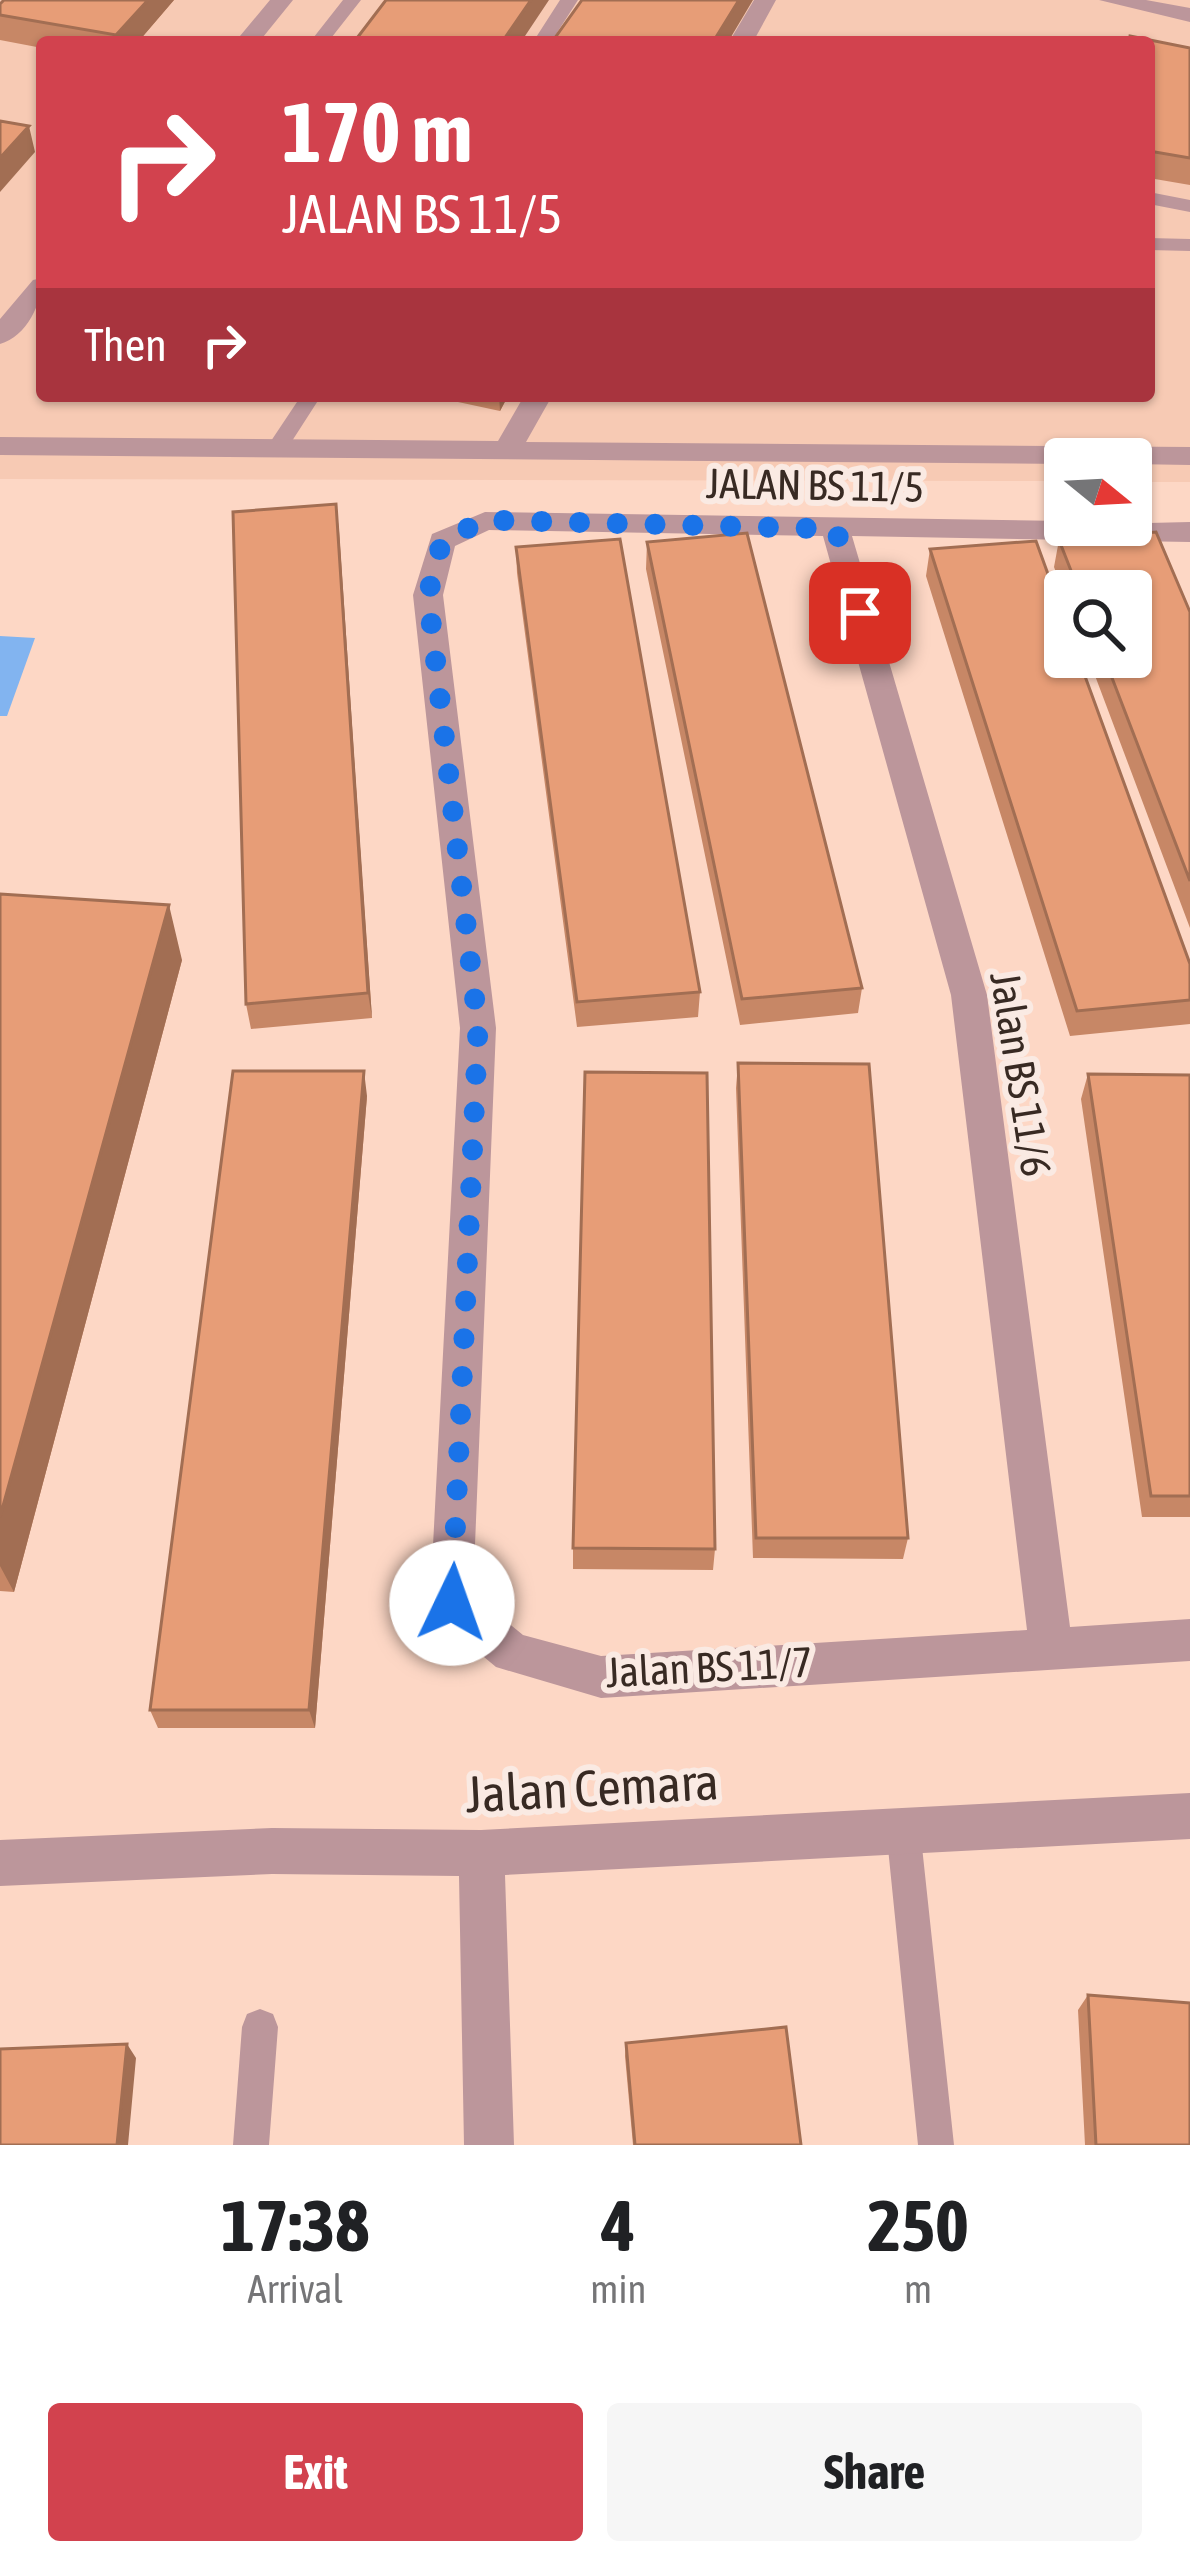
<!DOCTYPE html>
<html lang="en">
<head>
<meta charset="utf-8">
<style>
	body { margin:0; font-family:"Asap Condensed",sans-serif; background:#f6f6f6; color:#202124; height:100vh; display:flex; flex-direction:column; font-size:45px; white-space:nowrap }
	* { box-sizing:border-box; margin:0 }
	p { font-size:39px; color:#757577 }
	.icon { flex:none; width:66px; height:66px; fill:none; stroke:currentColor; stroke-width:2; stroke-linecap:round; stroke-linejoin:round }
	.map { position:relative; height:2145px; overflow:hidden }
	.side { display:flex; flex-direction:column; background:#fff; flex:1 }
	.side>* { flex:none }
	.top-card { position:absolute; left:36px; top:36px; width:1119px; height:366px; border-radius:12px; box-shadow:0 3px 9px #0004; background:#d2424e; color:#fff; overflow:hidden }
	.needle { width:78px; rotate:108deg }
	.controls { position:absolute; left:1044px; top:438px; display:grid; gap:24px }
	.controls a { display:grid; place-items:center; width:108px; height:108px; border-radius:12px; background:#fff; box-shadow:0 3px 9px #0004; font-size:60px }
	.pin { position:absolute; display:grid; place-items:center; width:102px; height:102px; color:#fff; margin:-51px; border-radius:24px; box-shadow:0 6px 18px #0006 }
	.me { position:absolute; width:132px; margin:-66px; rotate:3deg; stroke-linejoin:round; filter:drop-shadow(0 0 9px #0008) }
	.turn { display:flex; align-items:center; gap:42px; height:252px; padding:0 48px; font-size:54px }
	.turn .icon { width:156px; height:156px; stroke-width:2.5 }
	.turn b { display:block; font-size:84px; line-height:102px }
	.then { display:flex; align-items:center; height:114px; padding:0 48px; background:#0003; gap:24px; font-size:45px }
	.eta { display:flex; justify-content:space-evenly; align-items:center; height:204px; text-align:center }
	.eta b { font-size:72px; font-weight:700; line-height:84px }
	.cta { display:flex; gap:24px; margin-top:auto; padding:24px 48px }
	.cta a { flex:1; height:138px; border-radius:12px; background:#d2424e; color:#fff; font-size:48px; font-weight:700; line-height:138px; text-align:center }
	.cta a+a { background:#f6f6f6; color:#202124 }
	.map>svg:first-child { display:block }
</style>
</head>
<body>
<div class="map">
<svg width="1190" height="2145" viewBox="0 0 1190 2145">
	<rect width="100%" height="100%" fill="#fdd7c5"/>
	<path fill="#f7cab4" fill-rule="evenodd" d="M0,0H1190V482H1131V459H1065V481L0,479ZM42,42H1149V396H42Z"/>
	<path fill="#82b4f0" d="M0,636L35,638L7,716H0Z"/>
	<g fill="none" stroke-linecap="round" stroke-linejoin="round">
		<path fill="#bc969b" fill-rule="evenodd" d="M343,0H361L328,42H310Z
			M560,0H578L551,42H533Z
			M1149,192L1190,200V212L1149,204Z
			M1149,238L1190,239V251L1149,250Z
			M301,396H321L283,455H269L265,450Z
			M903,1811L915,1816L920,1828L954,2145H918L886,1828L891,1816Z
			M260,2009L273,2014L278,2027L269,2145H233L242,2027L247,2014Z"/>
		<path fill="#bc969b" fill-rule="evenodd" d="M270,0H293L259,42H235Z
			M754,0H776L753,42H729Z
			M1099,0H1146L1190,8V22Z
			M42,278C42,304 27,336 0,344V319L33,280Z
			M524,396H552L526,442L1190,447V465L1131,464V459H1065V464L0,455V437L498,441Z
			M485,512L1065,521V525L1190,522V542L852,536L987,995L1070,1627L1190,1619V1661L601,1698L496,1667L436,1617L430,1603L460,1028L413,595L432,534ZM489,530L823,536L951,995L1027,1630L601,1656L523,1635L473,1594L496,1028L443,595L455,546Z
			M1190,1793V1839L505,1875L514,2145H464L459,1876L272,1874L0,1886V1840L272,1828L481,1830Z"/>
	</g>
	<path fill="#c78766" d="M4,0H174L138,42H42V48L0,40V4Z
		M1149,42L1190,48V185L1149,178Z
		M430,396H508L500,411Z
		M336,504L372,1018L251,1029L246,1004Z
		M1059,540L1190,612V928L1088,657H1131V591H1065V597L1054,567Z
		M647,542L862,988L858,1013L740,1025L646,569Z
		M516,547L700,992L698,1017L577,1027L517,573Z
		M930,549L1190,964V1024L1070,1036L926,576Z
		M0,894L182,960L14,1592L0,1591Z
		M738,1063L908,1538L903,1559L753,1558L736,1088Z
		M1088,1074L1190,1075V1517H1142L1081,1099Z
		M367,1096L315,1728H158L150,1710Z
		M573,1548L715,1549L713,1570L573,1569Z
		M1088,1995L1190,2145H1085L1078,2010Z
		M626,2043L801,2145H633L625,2056Z"/>
	<path fill="#a26e53" d="M148,0H174L138,42H117L116,35Z
		M531,0H549L521,42H502Z
		M739,0H753L728,42H713Z
		M29,126L35,152L0,192V158Z
		M499,396H508L500,411Z
		M336,504L339,531L372,1018L368,993Z
		M169,905L182,960L14,1592L0,1566V1517Z
		M364,1071L367,1096L315,1728L309,1710Z
		M127,2044L136,2058L128,2145H117Z"/>
	<path fill="#e79d77" stroke="#a26e53" stroke-width="3" d="M4,0H148L116,35L0,15V4Z
		M386,0H531L502,42H354Z
		M582,0H739L713,42H552Z
		M1130,36L1190,48V158L1149,151V42H1129Z
		M0,121L29,126L0,158Z
		M336,504L368,993L246,1004L233,512Z
		M1156,532L1190,612V881L1104,657H1131V591H1079L1059,540Z
		M747,533L862,988L742,999L647,542Z
		M620,539L700,992L577,1002L516,547Z
		M1036,541L1065,621V657H1078L1190,964V1000L1077,1011L930,549Z
		M0,894L169,905L0,1517Z
		M738,1063L869,1064L908,1538H756Z
		M233,1071H364L309,1710H150Z
		M585,1072L707,1073L715,1549L573,1548Z
		M1088,1074L1190,1075V1496H1151Z
		M1088,1995L1190,2003V2145H1096Z
		M786,2027L801,2145H635L626,2043Z
		M127,2044L117,2145H0V2049Z"/>
	<g fill="none" stroke-linecap="round" stroke-linejoin="round">
		<path stroke="#1a73e8" stroke-width="21" stroke-dasharray="0 37.8" d="M452,1603L478,1028L428,595L442,541L485,520L836,529L860,613"/>
	</g>
	<g text-anchor="middle" stroke-width="12" stroke-linejoin="round" paint-order="stroke">
		<g font-size="42" fill="#382a23" stroke="#faeae3">
			<text transform="translate(815 485) rotate(1)" y="15">JALAN BS 11/5</text>
			<text transform="translate(1021 1074) rotate(81)" y="15">Jalan BS 11/6</text>
			<text transform="translate(709 1667) rotate(-3)" y="15">Jalan BS 11/7</text>
		</g>
		<g font-size="51" fill="#382a23" stroke="#faeae3">
			<text transform="translate(592 1788) rotate(-3)" y="18">Jalan Cemara</text>
		</g>
	</g>
</svg>
<div class="controls">
<a><svg class="needle" viewBox="-14 -14 28 28"><path d="M0-13l5 13h-10z" fill="#e53935"/><path d="M0 13l5-13h-10z" fill="#757577"/></svg></a>
<a><svg class="icon" aria-label="search" viewBox="0 0 24 24"><circle cx="10" cy="10" r="6"/><path d="M15 15l6 6"/></svg></a>
</div>
<div class="pin" style="left:860px;top:613px;background:#d93025"><svg class="icon" aria-label="arrive" viewBox="0 0 24 24"><path d="M6 21V4h12l-3 4 3 4H6"/></svg></div>
<svg class="me" style="left:452px;top:1603px" viewBox="-20 -20 40 40"><circle r="19" fill="#fff"/><path d="M0-13L10 11 0 6-10 11z" fill="#1a73e8"/></svg>
<div class="top-card">
<div class="turn"><svg class="icon" aria-label="right" viewBox="0 0 24 24"><path d="M7 20v-9h11M14 6l5 5-5 5"/></svg><div><b>170 m</b>JALAN BS 11/5</div></div>
<div class="then">Then<svg class="icon" aria-label="right" viewBox="0 0 24 24"><path d="M7 20v-9h11M14 6l5 5-5 5"/></svg></div>
</div>
</div>
<section class="side">
<div class="eta">
<div><b>17:38</b><p>Arrival</p></div>
<div><b>4</b><p>min</p></div>
<div><b>250</b><p>m</p></div>
</div>
<div class="cta"><a>Exit</a><a>Share</a></div>
</section>
</body>
</html>
